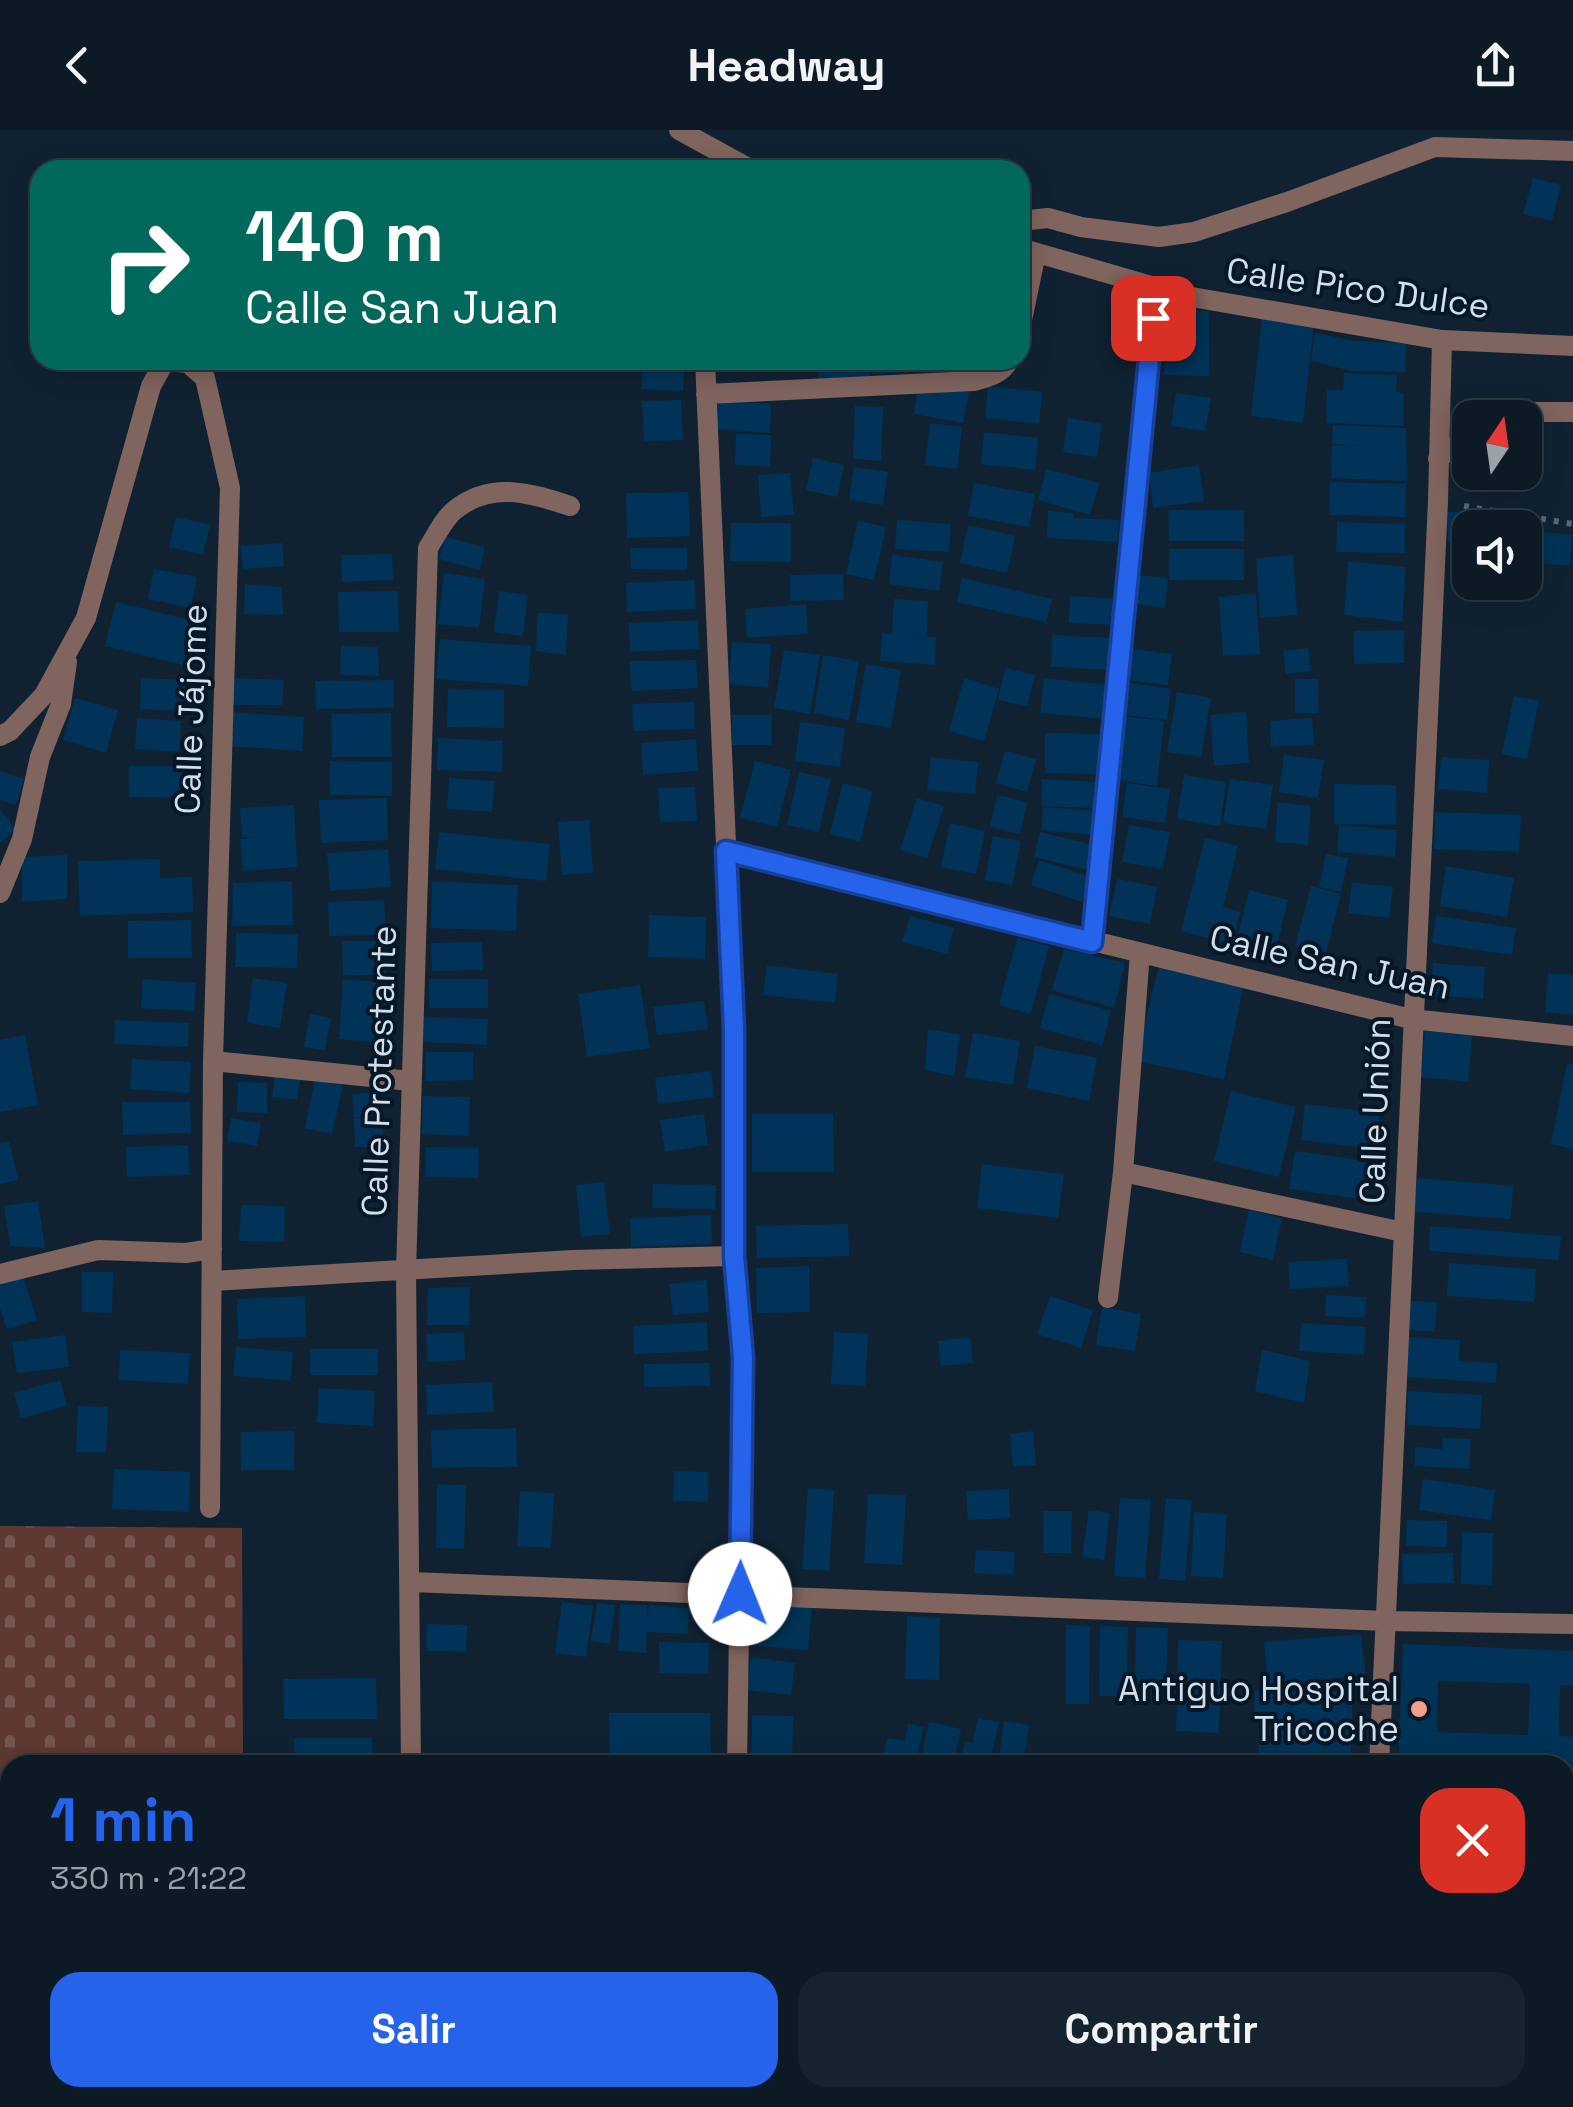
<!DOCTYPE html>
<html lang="es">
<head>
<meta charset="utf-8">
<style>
	body { margin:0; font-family:"Space Grotesk",sans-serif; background:#15232e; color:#f1f3f6; height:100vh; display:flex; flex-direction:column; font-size:38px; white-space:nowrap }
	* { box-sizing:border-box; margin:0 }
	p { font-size:32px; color:#9aa1a7 }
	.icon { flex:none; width:55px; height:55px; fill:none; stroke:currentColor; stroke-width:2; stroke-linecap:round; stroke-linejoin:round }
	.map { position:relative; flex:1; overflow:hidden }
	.side { position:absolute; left:0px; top:1625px; width:1575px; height:352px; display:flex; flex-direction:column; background:#0c1a26; border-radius:30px 30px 0 0; box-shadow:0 5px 25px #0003,0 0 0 2px #2c3843 }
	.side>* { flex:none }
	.guide { position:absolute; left:30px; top:30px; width:1000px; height:210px; border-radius:30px; box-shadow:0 5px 25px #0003,0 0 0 2px #2c3843; background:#00695c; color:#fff; overflow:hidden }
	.needle { width:65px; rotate:13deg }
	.fabs { position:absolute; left:1452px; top:270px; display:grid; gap:20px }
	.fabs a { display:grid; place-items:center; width:90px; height:90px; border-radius:20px; background:#0c1a26; box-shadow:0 5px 25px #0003,0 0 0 2px #2c3843; font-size:50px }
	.pin { position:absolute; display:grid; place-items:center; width:85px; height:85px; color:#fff; margin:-42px; border-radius:20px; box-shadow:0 5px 15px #0006 }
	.me { position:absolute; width:110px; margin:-55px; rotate:1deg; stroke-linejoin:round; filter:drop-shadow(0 0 8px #0008) }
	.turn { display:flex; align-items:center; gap:35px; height:210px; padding:0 50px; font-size:45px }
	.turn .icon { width:130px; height:130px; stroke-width:2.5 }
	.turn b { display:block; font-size:70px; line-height:85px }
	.round { display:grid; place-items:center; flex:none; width:105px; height:105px; border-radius:30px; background:#15232e }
	.headline { display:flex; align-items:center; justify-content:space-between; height:170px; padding:0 50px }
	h1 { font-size:60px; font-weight:700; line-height:75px; color:#2563eb }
	.cta { display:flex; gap:20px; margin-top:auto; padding:20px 50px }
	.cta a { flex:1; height:115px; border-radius:30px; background:#2563eb; color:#fff; font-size:40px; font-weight:700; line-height:115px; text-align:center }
	.cta a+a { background:#15232e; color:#f1f3f6 }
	header { display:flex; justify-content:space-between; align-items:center; height:130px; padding:0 50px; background:#0c1a26; font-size:45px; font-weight:700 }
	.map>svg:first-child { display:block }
</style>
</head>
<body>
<header><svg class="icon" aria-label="back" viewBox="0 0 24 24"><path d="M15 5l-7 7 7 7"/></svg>Headway<svg class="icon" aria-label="share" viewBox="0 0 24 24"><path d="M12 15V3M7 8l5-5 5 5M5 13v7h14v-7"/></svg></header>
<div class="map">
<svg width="1573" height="1977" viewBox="0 0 1573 1977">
	<defs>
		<pattern id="cemetery-stones" width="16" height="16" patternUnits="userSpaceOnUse" patternTransform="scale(2.5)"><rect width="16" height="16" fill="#5e3931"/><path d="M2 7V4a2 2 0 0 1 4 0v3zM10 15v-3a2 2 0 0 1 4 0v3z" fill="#74554f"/></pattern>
	</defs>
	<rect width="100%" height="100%" fill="#102232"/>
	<path fill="url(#cemetery-stones)" d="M0,1396L242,1398L243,1635H10V1968H244V1977H0Z"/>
	<path fill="#003357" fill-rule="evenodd" d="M1533,48L1561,55L1552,91L1523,84Z
		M1165,181H1209V246L1164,245Z
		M1262,188L1314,194L1303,293L1251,286Z
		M1315,203L1354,211L1406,213L1405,242L1352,241L1311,231Z
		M643,230H685L683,261L641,259Z
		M712,230H747L748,238H712Z
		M818,230H868L870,251L819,254Z
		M872,230H923V241L873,244Z
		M1344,243L1397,245L1396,262L1404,263L1403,296L1326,293L1327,260H1343Z
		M919,253L969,262L963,293L914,284Z
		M988,256L1042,262L1039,294L985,288Z
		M1176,263L1211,268L1205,301L1171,296Z
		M681,270L683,310L644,311L642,271Z
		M717,270L771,274L770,303L715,299Z
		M855,276L883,277L881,331L853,329Z
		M1068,288L1102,294L1097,327L1063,322Z
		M930,293L962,297L957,339L925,335Z
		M1333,295L1406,298L1407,351L1331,348L1332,315L1365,316L1332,314Z
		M984,302L1038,308L1035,340L981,334Z
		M736,304L771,305L770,337L735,335Z
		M813,328L844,335L837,367L806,360Z
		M1199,335L1204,371L1153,378L1149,343Z
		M854,337L888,342L883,375L849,370Z
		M1046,339L1099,353L1090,385L1038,370Z
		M790,343L794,385L761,387L758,345Z
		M1330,352L1406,354L1405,387L1329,385Z
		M974,353L1035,364L1029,397L968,386Z
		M688,362L690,406L627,408L626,363Z
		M1168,380H1244V411H1169Z
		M1048,381L1074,383L1073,388L1119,390L1118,412L1047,408Z
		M1494,381V391H1514V398H1470V411L1448,412L1447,382Z
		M176,387L210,395L203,425L169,417Z
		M897,390L951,394L949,422L895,419Z
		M858,391L886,397L874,450L846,444Z
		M1337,392L1405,394V423L1336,422Z
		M731,393H791V432L730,431Z
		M968,395L1015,406L1007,443L960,433Z
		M1525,400L1572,405L1569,436L1527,432Z
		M445,407L485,417L480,440L439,429Z
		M282,413L284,436L243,439L241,416Z
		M1457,416L1470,417V452H1520L1519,465L1454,461Z
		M630,418H687V440L631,439Z
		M1169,419H1244V450H1169Z
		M392,424L393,450L342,452L341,425Z
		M892,425L943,432L939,461L889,454Z
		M1293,425L1297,485L1260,488L1256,428Z
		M1348,431L1406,437L1402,492L1344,485Z
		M154,439L197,447L191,478L148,469Z
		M444,443L485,449L479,498L438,494Z
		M843,444L844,470L790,471V445Z
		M1136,445L1168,448L1165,478L1134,474Z
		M962,448L1052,469L1046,492L957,472Z
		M695,450L696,479L627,482L626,453Z
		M245,454L282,457L283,485L244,484Z
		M398,461L399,502H339L338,462Z
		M499,461L528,465L523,506L494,502Z
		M1256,463L1260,524L1223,526L1219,467Z
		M1070,466L1121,469L1120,495L1069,493Z
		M894,469L928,471L927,505H914L936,507L935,535L880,531L882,503L892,504Z
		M116,472L194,491L183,535L105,516Z
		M806,474L808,504L747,508L745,479Z
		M537,483L568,484L566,525L536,521Z
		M698,490L699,519L630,522L629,493Z
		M1404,500V533L1354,534V501Z
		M1052,505L1111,508L1109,540L1051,537Z
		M440,509L531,516L528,556L436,549Z
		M732,512L771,514L768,558L729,554Z
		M341,516L378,517L379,546L340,545Z
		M1308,518L1311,541L1286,544L1283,521Z
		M1132,519L1172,524L1168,555L1128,550Z
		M784,520L820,525L810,584L774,578Z
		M823,525L859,531L849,590L814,583Z
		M696,530L698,558L632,561L629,531Z
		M866,534L901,540L891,598L856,592Z
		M1005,538L1035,545L1027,576L998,570Z
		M141,548L186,550L184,581L140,579Z
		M232,548L284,550L282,575H230Z
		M964,548L999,559L984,611L949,601Z
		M1044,548L1108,555L1105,589L1040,583Z
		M1295,549H1318V583H1295Z
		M394,550V578L316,579L315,551Z
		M1130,553L1171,559L1167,590L1126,585Z
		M448,559L504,560V598L447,597Z
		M1177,562L1211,568L1201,627L1167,622Z
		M1514,566L1539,571L1527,629L1502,624Z
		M75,568L118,580L106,623L63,610Z
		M694,572L695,599L633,601L632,574Z
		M229,582L304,587L302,621L227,616Z
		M1246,582L1249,633L1214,636L1210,585Z
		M391,583L392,627H332L331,584Z
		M732,585H772L771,615H732Z
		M1124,586L1164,591L1157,656L1116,650Z
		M137,588L181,591L179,622L135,619Z
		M1312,588L1314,615L1271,617L1270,591Z
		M800,592L845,598L840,637L795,631Z
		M1045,603L1099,604V644L1045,643Z
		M438,608L503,611L502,642L437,640Z
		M696,609L698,641L643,645L641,613Z
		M1005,621L1036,629L1027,662L996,653Z
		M1284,625L1324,630L1318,668L1279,662Z
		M931,627L978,632L975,664L927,660Z
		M1441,627L1489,630L1487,663L1438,659Z
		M330,631L392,632V666L330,665Z
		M755,631L791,640L777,697L740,688Z
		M129,636H187V668L129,667Z
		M0,641L24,649L16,675L0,670Z
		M799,642L831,649L819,702L787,695Z
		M1184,645L1226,652L1220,696L1177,689Z
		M449,648L495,651L492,682L447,679Z
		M1042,649L1096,652L1095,678L1041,676Z
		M1230,649L1273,655L1266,699L1223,693Z
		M843,653L873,661L860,712L830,704Z
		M1127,653L1170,659L1165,693L1122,687Z
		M1334,654L1396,655V695L1334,694Z
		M695,657L697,691L660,692L658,658Z
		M997,665L1027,672L1020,704L990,697Z
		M387,668L388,710L321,713L319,670Z
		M917,668L944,676L927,728L900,720Z
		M1278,672L1311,676L1308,715L1275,712Z
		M294,675L297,737L243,741L240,709L268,707H242L240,678Z
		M1043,677L1097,681L1094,705L1041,700Z
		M0,680L16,699L0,713Z
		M1435,682L1521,685L1519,722L1434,719Z
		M589,690L593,743L562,745L558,692Z
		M950,693L985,701L976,744L941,737Z
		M1129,695L1170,702L1163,739L1122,732Z
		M1339,695L1397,700L1395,727L1337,722Z
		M439,702L550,714L546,751L435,739Z
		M1040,702L1094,715L1088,740L1034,727Z
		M993,706L1021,711L1012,755L985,750Z
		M1205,708L1238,716L1223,777L1240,782L1232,814L1181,801Z
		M388,719L391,757L330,761L327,723Z
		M1326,724L1348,728L1341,762L1319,757Z
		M67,725V769L22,772V727Z
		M160,729V748L192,747L193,782L80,786L78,731Z
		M1039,730L1090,747L1082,772L1031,755Z
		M1446,736L1514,748L1507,787L1440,776Z
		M1117,749L1157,757L1150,794L1109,786Z
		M292,751L293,795L232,796L233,753Z
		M432,751L518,755L516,801L431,798Z
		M1352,752L1393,757L1389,788L1348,783Z
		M1311,756L1341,764L1326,823L1295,816Z
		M1249,760L1288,770L1275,824L1236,815Z
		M384,770L386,805L329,806L328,772Z
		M649,785L706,787L705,829L648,827Z
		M910,786L954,798L947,824L902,812Z
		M1436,786L1516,798L1512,825L1432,813Z
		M191,790L192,828H128V791Z
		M236,803L298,804L297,838L235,837Z
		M1017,808L1049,816L1031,884L999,875Z
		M386,810V845H343L342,811Z
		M482,812L483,840L432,841L431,813Z
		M1064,819L1125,833L1114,878L1052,860Z
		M1161,828L1245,849L1224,949L1136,931Z
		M1433,833L1485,837L1483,869L1431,865Z
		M767,835L838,844L835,873L763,865Z
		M1548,843L1573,845V885L1545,882Z
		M253,848L287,853L280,898L247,893Z
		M143,849L196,853L194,881L141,878Z
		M343,849L387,853L383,913L339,909Z
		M429,849H488V878H429Z
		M640,855L650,918L587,927L578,864Z
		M1049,864L1111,881L1102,915L1040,898Z
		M704,871L708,899L657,905L653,877Z
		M310,884L331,888L325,920L304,917Z
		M424,887L488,889L487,915L423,912Z
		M115,890L189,893L188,917L114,914Z
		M928,899L960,905L954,946L925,940Z
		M1425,900L1472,905L1468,952L1421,947Z
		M973,903L1020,911L1013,955L965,947Z
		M25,905L38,975L0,982V910Z
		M1035,916L1097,928L1089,971L1027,958Z
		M426,922H473V950L426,951Z
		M132,929L191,932L189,963L130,959Z
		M1567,934L1573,935V1019L1551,1014Z
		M711,941L714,967L658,974L655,948Z
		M275,946L300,950L297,970L272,967Z
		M315,949L343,955L332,1004L305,998Z
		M238,952L267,953V983L237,982Z
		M1231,961L1296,977L1279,1047L1214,1031Z
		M378,962L381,985L354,987L352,964Z
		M423,966L470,967L469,1006L422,1004Z
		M122,972H190L191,1003L123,1005Z
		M1305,974L1380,983L1375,1019L1301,1010Z
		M704,984L708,1015L665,1022L660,990Z
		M752,984H833L834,1042H752Z
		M231,988L261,993L257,1016L227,1011Z
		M354,988H383L384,1017H355Z
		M9,1011L18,1050L0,1054V1013Z
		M188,1015L190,1045L127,1047L126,1017Z
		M426,1017L479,1018L478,1048L425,1047Z
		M1295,1021L1366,1031L1361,1069L1289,1059Z
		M982,1034L1064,1044L1058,1088L977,1078Z
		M1417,1048L1513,1056L1511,1089L1414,1082Z
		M604,1052L610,1104L581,1107L576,1055Z
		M653,1054L716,1055L715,1079L652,1078Z
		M38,1071L45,1118L10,1116L4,1076Z
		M241,1075L285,1076L284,1112L239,1111Z
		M1249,1079L1282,1089L1273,1130L1240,1122Z
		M711,1085L712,1114L631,1117L630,1088Z
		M848,1094L849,1126L757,1128L756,1096Z
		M1430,1096L1561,1106L1559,1130L1429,1121Z
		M1347,1129L1349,1156L1290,1159L1288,1132Z
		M1449,1133L1536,1139L1534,1172L1447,1166Z
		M809,1136L810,1182L757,1183L756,1138Z
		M82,1142H113L112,1183L82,1182Z
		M23,1146L37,1190L7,1199L0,1178V1153Z
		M707,1150L709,1182L673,1185L669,1154Z
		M470,1157L469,1195H427L428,1158Z
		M1326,1165L1366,1167L1365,1188L1325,1186Z
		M305,1166L306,1207L238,1209L237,1169Z
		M1050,1166L1093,1180L1081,1218L1037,1204Z
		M1411,1171L1437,1172L1435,1202L1409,1200Z
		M1102,1177L1141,1184L1135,1221L1096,1215Z
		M707,1192L708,1221L634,1224L633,1196Z
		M1301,1193L1366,1197L1364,1225L1299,1221Z
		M464,1202L465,1230L428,1232L426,1204Z
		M834,1202L868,1204L865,1256L831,1254Z
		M65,1205L69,1237L17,1243L12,1212Z
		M970,1207L973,1233L941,1236L938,1211Z
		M1408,1207L1460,1210L1459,1231L1497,1233L1496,1253L1406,1247Z
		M236,1217L293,1222L291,1251L233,1246Z
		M310,1219H378V1245H310Z
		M120,1220L190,1223L188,1254L119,1250Z
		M1262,1220L1310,1231L1304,1273L1255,1261Z
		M709,1233L710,1256L644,1257V1234Z
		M60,1250L67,1276L21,1288L14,1263Z
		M492,1252L494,1282L427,1285L426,1255Z
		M319,1258L375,1261L373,1296L317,1293Z
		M1408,1261L1482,1265L1480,1299L1407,1295Z
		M78,1276L108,1277L106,1323L76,1322Z
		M516,1298L517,1337L432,1338L431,1300Z
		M294,1301V1340H241V1302Z
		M1033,1301L1036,1335L1013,1337L1010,1304Z
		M1443,1308L1471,1309L1469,1339L1415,1336V1317L1442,1319Z
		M114,1339L190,1342L189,1382L112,1379Z
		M674,1341L708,1342V1372L673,1371Z
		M1423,1349L1495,1360L1491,1390L1419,1380Z
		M437,1354L466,1355L464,1419L436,1418Z
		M808,1358L834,1360L829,1441L802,1439Z
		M1009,1359L1010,1388L968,1390L966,1361Z
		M520,1361L554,1363L551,1418L517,1416Z
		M868,1364L906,1365L902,1435L864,1433Z
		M1120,1368L1151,1370L1145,1448L1114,1446Z
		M1166,1368L1192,1370L1185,1451L1159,1449Z
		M1089,1380L1110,1383L1104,1430L1082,1427Z
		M1043,1381H1072L1071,1423H1043Z
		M1194,1382L1227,1384L1223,1448L1191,1446Z
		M1407,1390L1447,1391V1417L1406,1416Z
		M1462,1402L1493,1403L1492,1455L1461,1454Z
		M976,1420L1015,1422L1013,1445L974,1443Z
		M1453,1423L1454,1453L1403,1454L1402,1424Z
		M749,1470L812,1475L808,1520L746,1515Z
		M562,1472L593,1476L586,1527L555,1523Z
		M597,1473L615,1475L610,1514L591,1511Z
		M620,1474L647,1475V1490L649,1475L689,1478L688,1504L647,1502L646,1523L618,1521Z
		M907,1486L940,1488L939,1550L905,1549Z
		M427,1494L467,1495L466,1522L426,1521Z
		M1066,1495L1090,1496L1089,1574H1066Z
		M1100,1496L1128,1497L1127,1566H1099Z
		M1136,1497L1168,1498L1166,1555L1135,1554Z
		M1361,1504L1366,1546L1268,1554L1264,1512Z
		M1178,1510L1222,1511L1219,1603L1176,1601Z
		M659,1512L709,1513L708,1544L659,1543Z
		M1403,1514L1573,1521V1556L1560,1555L1559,1606L1573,1607V1652H1565V1635H1398ZM1438,1551L1530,1554L1528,1605L1437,1602Z
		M751,1527L795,1533L791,1565L747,1560Z
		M376,1548L377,1589H284L283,1549Z
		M1255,1560L1352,1562V1594L1254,1591Z
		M609,1583H710L711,1626H694V1635H610Z
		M752,1585L793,1586L792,1635H751Z
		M978,1588L999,1592L989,1635H959L965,1611L973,1613Z
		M1004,1591L1029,1595L1023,1635H998Z
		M929,1592L961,1599L953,1635H920Z
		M908,1594L923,1597L916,1635L882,1634L887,1608L905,1611Z
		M1351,1597V1632L1259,1633L1258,1598Z
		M294,1608H372L373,1635H295Z
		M1565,1720H1573V1768H1565Z
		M1565,1840L1573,1841V1914L1565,1913Z
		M311,1968H379V1977H311Z
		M434,1968H490V1977H435Z
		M556,1968H591V1977H556Z
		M604,1968H642L641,1977H603Z
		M906,1971L964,1974V1977H905Z"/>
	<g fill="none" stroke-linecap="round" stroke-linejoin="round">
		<path stroke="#576775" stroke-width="6" stroke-dasharray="5 8" stroke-linecap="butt" d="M1464,376L1573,394"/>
		<path stroke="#80645e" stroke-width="20" d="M679,0L752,40
			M1020,91L1048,88L1081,97L1159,107L1194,102L1287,72L1435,17L1573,21
			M1020,118L1186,166L1442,210L1573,216
			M1020,200L1036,123
			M705,230L734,899V1126L743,1227L737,1635
			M706,264L974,251C988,247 1002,244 1009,230
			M1505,288L1526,282H1573
			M1438,329L1470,305
			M0,606L10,601L44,565L86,488L151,256L165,231L188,233L205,248L230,358L213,931L210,1378
			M726,721L1411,889L1573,906
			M0,763L22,709L40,627L61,574L67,532
			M1092,812L1155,157
			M213,931L411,951
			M1123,1042L1403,1102
			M0,1144L98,1120L186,1123L212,1119
			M212,1151L573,1130L734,1126
			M1108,1168L1123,1042L1140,823
			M412,1452L1386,1491L1573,1494
			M411,1635L406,1142L428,418C436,406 444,388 456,379C492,351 531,363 570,376
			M1379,1635L1438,371L1442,210
			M411,1968V1977
			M1088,1968L1378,1977
			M726,1977V1968
			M1070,1977L1071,1968"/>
	</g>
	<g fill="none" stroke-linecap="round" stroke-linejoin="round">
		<g stroke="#184099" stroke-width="25">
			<path id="route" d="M740,1464L743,1227L734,1126V899L726,721L1092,812L1153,188"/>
		</g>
		<use href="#route" stroke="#2563eb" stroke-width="18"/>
	</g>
	<circle fill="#f49d8b" stroke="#061828" stroke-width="4" cx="1419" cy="1579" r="10"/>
	<g text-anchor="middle" stroke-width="8" stroke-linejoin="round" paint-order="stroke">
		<g font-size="35" fill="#d2dee9" stroke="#061828">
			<text transform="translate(1358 158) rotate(8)" y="12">Calle Pico Dulce</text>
			<text transform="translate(191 579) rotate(-88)" y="12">Calle Jájome</text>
			<text transform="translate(1330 832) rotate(12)" y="12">Calle San Juan</text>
			<text transform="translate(379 941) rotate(-88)" y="12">Calle Protestante</text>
			<text transform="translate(1375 981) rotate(-88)" y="12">Calle Unión</text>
		</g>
		<g font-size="35" fill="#d2dee9" stroke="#061828" text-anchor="end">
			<text x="1399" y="1571">Antiguo Hospital<tspan x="1399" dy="40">Tricoche</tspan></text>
		</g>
	</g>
</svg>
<div class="fabs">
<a><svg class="needle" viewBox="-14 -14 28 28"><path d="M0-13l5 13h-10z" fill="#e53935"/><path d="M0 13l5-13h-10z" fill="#9aa1a7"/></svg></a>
<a><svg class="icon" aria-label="sound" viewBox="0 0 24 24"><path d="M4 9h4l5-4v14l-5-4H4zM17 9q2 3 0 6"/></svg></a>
</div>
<div class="pin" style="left:1153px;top:188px;background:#d93025"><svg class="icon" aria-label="arrive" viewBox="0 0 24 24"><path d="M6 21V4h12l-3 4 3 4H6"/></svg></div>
<svg class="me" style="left:740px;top:1464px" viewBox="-20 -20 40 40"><circle r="19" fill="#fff"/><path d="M0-13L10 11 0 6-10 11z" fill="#2563eb"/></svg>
<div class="guide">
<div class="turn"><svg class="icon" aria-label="right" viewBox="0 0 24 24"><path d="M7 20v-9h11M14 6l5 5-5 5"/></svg><div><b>140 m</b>Calle San Juan</div></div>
</div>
<section class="side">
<div class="headline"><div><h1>1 min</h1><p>330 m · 21:22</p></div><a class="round" style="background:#d93025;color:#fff"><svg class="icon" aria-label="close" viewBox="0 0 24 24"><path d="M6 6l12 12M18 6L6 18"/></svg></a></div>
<div class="cta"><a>Salir</a><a>Compartir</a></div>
</section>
</div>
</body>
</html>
